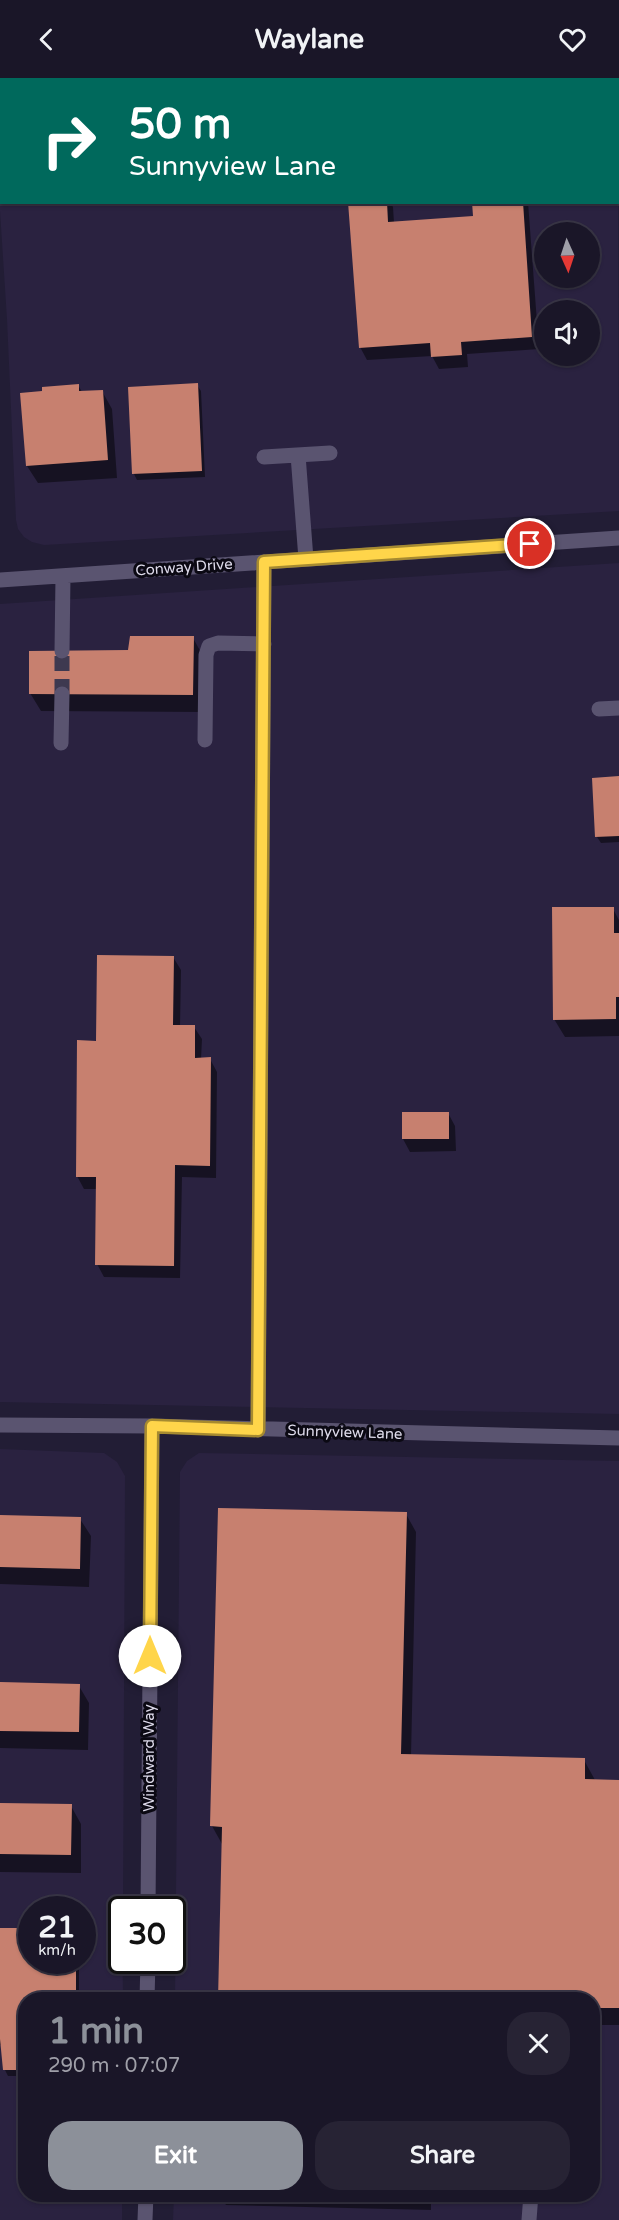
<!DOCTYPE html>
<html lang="en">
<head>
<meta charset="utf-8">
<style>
	body { margin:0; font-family:"Varela Round",sans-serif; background:#272334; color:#f1f3f6; height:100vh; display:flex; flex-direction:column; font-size:22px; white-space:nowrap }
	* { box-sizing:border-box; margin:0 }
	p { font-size:20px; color:#9f9fa8 }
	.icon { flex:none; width:33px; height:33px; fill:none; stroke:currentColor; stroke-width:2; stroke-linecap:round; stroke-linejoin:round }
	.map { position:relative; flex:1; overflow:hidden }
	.details { position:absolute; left:18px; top:1914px; width:582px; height:210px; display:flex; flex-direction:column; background:#1a1628; border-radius:24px; box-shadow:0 2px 4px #0004,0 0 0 2px #383545 }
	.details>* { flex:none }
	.banner { position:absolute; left:0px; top:0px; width:620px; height:126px; box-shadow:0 2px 4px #0004,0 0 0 2px #383545; background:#00695c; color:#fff; overflow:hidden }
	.needle { width:39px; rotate:177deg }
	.tools { position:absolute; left:534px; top:144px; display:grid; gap:12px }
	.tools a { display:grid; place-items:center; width:66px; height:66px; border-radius:50%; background:#1a1628; box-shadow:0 2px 4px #0004,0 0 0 2px #383545; font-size:30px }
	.speed { position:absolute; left:18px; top:1818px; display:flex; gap:12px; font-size:30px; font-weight:700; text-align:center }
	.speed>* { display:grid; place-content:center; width:78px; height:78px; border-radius:50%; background:#1a1628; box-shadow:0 2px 4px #0004,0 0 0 2px #383545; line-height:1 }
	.speed small { font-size:15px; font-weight:400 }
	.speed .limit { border:3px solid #111; border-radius:9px; background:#fff; color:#111 }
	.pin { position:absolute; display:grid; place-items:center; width:51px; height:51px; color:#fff; margin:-26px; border:3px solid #fff; border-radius:50%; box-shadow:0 2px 6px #0007 }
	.me { position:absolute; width:66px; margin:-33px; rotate:0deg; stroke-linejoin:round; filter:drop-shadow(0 0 4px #0008) }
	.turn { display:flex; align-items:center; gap:21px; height:126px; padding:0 30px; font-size:27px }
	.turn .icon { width:78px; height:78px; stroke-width:2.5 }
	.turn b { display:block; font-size:42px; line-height:51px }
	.round { display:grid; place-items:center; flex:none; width:63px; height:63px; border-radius:24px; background:#272334 }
	.head { display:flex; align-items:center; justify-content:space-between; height:102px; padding:0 30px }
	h1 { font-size:36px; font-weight:700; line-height:45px; color:#8c9099 }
	.cta { display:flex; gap:12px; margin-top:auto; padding:12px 30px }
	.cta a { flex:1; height:69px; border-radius:24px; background:#8c9099; color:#fff; font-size:24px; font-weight:700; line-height:69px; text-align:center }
	.cta a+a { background:#272334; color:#f1f3f6 }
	header { display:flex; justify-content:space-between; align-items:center; height:78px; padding:0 30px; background:#1a1628; font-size:27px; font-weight:700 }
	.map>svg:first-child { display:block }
</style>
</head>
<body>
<header><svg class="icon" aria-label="back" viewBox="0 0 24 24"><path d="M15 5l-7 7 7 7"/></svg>Waylane<svg class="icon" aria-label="heart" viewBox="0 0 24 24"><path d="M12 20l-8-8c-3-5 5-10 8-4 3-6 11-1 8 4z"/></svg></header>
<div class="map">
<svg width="619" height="2142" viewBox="0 0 619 2142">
	<rect width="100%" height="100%" fill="#221d35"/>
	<path fill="#2a2240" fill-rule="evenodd" d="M0,0H615L616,1L2,2V124H618V7L619,433L44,467L32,464L24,459L18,451L16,442L7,241L0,133ZM544,154H590V200H544ZM544,232H590V278H544Z
		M619,485V1336L0,1324V526Z
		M0,1371L104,1375L117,1384L125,1398L123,1831L122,1832L123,1921L26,1922V2116L122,2117V2142H0ZM32,1832H82V1882H32Z
		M199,1375L619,1383V2142H173L174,2117L592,2116V1922L175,1921L180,1394L187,1383Z"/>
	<path fill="#0007" d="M30,0H122V2H30Z
		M350,124H390L393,129L394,145L475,139L473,124H528L539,271L467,276L468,289L439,291L432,278L367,282L360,269Z
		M78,307L82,314L102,313L112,331L117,400L38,405L27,388Z
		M197,307L201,313L205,399L137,402L134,396L130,310Z
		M193,560L203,578L202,634L41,633L30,615L129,574Z
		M619,700V764L601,765L597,759Z
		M613,831L619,842V958L565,959L554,941Z
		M173,879L181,892L180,949H194L202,961L201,981H210L217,994L216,1100L182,1099L180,1200L104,1199L97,1186V1111H84L77,1098L98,964Z
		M403,1035H448L455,1048L456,1073L410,1074L403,1061Z
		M406,1436L416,1454L411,1678L584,1682L595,1702L619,1703V1947H592V1922L222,1766L212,1748Z
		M0,1438L80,1441L91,1458L89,1509L0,1506Z
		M0,1606L79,1608L89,1625L88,1672L0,1670Z
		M0,1727L71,1728L81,1746V1795L0,1794Z
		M0,1851L32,1882H79V1922H26V1998H8L5,1992L3,1967H0Z
		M219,2116H431V2132L226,2127Z"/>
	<path fill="#c7806f" d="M348,124H387L388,144L473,138L472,124H523L532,259L461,264L462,277L431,279L430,265L359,270Z
		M198,305L202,393L132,396L128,309Z
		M79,306V313L103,312L108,382L26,388L20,315L42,313V309Z
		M130,558H194L193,617L29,616V573L128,572Z
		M619,698V758L595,759L592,700Z
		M552,829H614V855H619V919H616V941L553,942Z
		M97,877L174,878L173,947H195V980L211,979L210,1088L175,1087L174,1188L95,1187L96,1099H76L77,962L96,963Z
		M402,1034H449V1061H402Z
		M218,1430L407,1434L401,1676L585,1680V1701L619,1702V1930H592V1922H218L222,1749L210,1748Z
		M0,1437L81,1439L80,1491L0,1489Z
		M0,1604L80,1606L79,1654L0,1653Z
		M0,1725L72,1726L71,1777L0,1776Z
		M0,1850H32V1882H76V1922H26V1992H3L0,1961Z"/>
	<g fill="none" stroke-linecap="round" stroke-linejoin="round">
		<path stroke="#3e3950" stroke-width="15" stroke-dasharray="15 8" stroke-linecap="butt" d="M62,616V573"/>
		<path stroke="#5a5470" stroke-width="15" d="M298,377L306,481
			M264,379L330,375
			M0,502L619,460
			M62,573L63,498
			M599,631L619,630
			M205,662L206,577L209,568L218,565L264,566
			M61,665L62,616
			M0,1347L152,1348L619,1360
			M258,1352L264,484
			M148,1832L152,1348
			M147,1922L148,1882
			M145,2142L146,2116
			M529,2142L531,2116"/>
	</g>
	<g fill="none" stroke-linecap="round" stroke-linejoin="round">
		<g stroke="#a68a30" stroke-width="15">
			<path id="route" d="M150,1578L152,1348L258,1352L264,484L530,466"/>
		</g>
		<use href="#route" stroke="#ffd54a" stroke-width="10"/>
	</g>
	<g text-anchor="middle" stroke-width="6" stroke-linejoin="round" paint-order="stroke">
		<g font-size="15" fill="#dddaea" stroke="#0b0913">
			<text transform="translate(184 489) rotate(-4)" y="5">Conway Drive</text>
			<text transform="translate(345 1354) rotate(2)" y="5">Sunnyview Lane</text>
			<text transform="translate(149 1680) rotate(-90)" y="5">Windward Way</text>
		</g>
	</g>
</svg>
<div class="tools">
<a><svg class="needle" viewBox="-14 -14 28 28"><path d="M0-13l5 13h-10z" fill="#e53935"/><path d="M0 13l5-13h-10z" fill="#9f9fa8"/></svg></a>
<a><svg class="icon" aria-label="sound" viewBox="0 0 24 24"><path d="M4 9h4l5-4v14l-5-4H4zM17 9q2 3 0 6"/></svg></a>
</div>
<div class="speed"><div>21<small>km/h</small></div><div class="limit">30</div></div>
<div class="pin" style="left:530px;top:466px;background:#d93025"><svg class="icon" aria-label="arrive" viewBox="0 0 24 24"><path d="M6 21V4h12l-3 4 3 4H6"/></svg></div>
<svg class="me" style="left:150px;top:1578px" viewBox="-20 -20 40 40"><circle r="19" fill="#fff"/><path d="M0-13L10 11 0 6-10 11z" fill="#ffd54a"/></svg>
<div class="banner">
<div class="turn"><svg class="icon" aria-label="right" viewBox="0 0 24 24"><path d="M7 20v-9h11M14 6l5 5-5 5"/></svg><div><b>50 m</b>Sunnyview Lane</div></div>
</div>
<section class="details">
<div class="head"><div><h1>1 min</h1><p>290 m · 07:07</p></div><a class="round"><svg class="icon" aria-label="close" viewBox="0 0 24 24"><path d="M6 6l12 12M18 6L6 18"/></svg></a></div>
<div class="cta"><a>Exit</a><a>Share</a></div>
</section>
</div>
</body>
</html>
